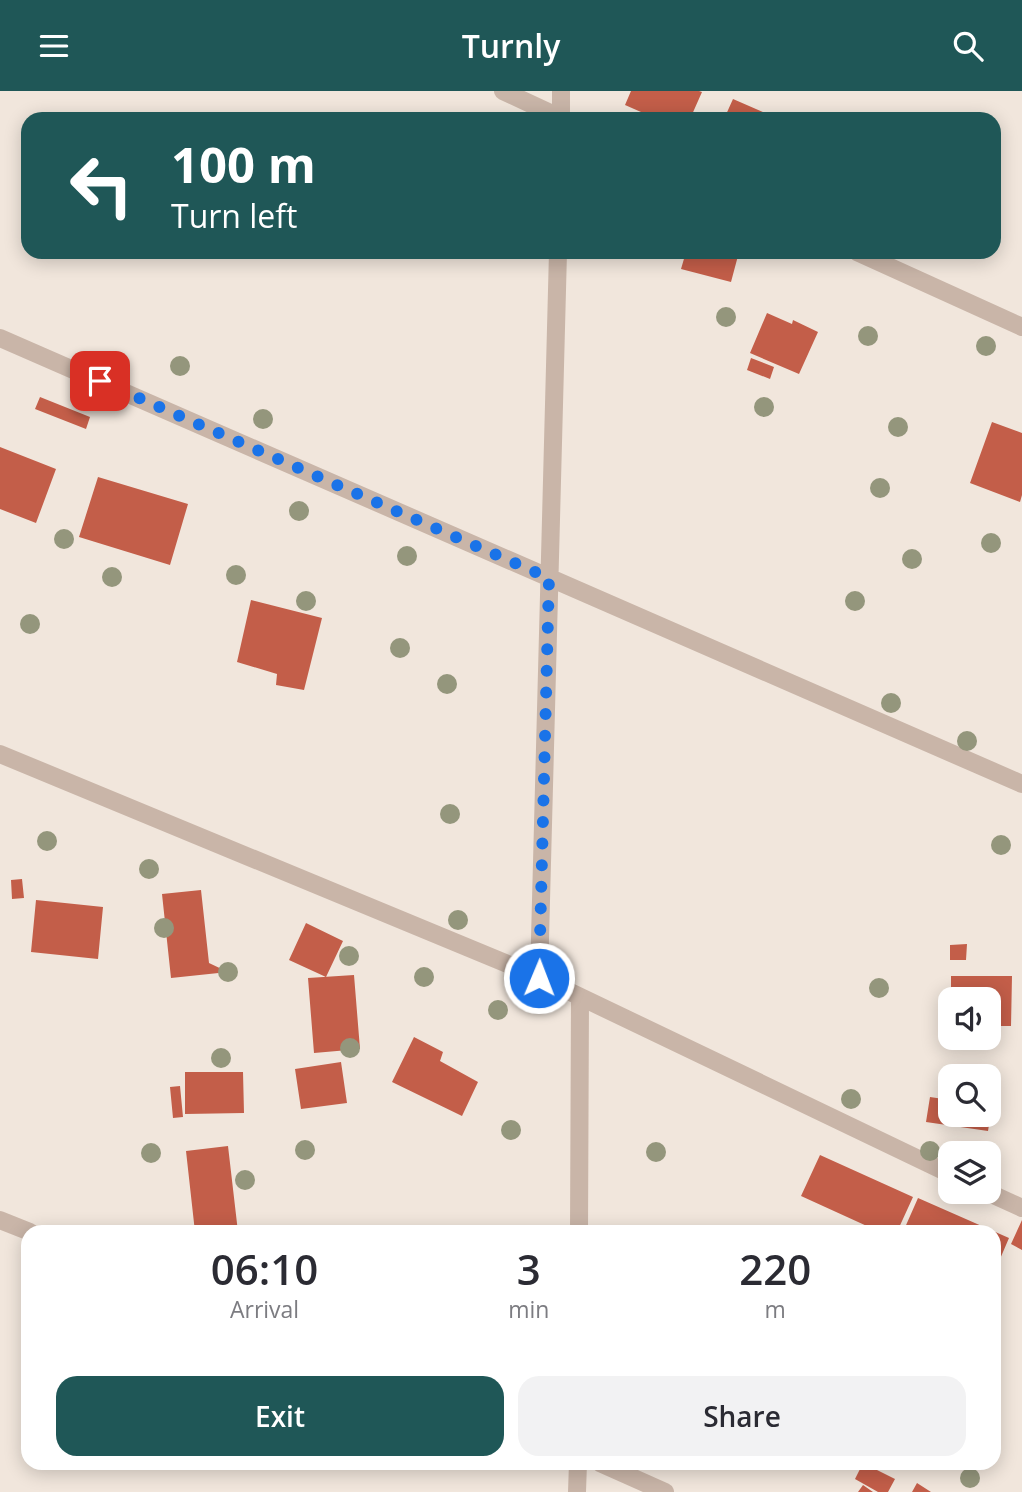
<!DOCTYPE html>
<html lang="en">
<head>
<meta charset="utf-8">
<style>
	body { margin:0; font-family:"Open Sans",sans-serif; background:#f2f2f3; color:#2b2b33; height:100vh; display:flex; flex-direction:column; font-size:26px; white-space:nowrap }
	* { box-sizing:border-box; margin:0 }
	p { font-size:23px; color:#7c7c81 }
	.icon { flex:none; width:38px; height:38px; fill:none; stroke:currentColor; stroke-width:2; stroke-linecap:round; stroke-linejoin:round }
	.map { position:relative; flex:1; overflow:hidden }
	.drawer { position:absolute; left:21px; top:1134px; width:980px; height:245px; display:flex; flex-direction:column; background:#fff; border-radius:21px; box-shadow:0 4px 18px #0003 }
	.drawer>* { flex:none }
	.banner { position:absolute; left:21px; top:21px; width:980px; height:147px; border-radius:21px; box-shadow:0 4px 18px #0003; background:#1f5757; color:#fff; overflow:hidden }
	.controls { position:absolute; left:938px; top:896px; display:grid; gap:14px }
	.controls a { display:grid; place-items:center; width:63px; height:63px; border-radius:14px; background:#fff; box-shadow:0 4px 18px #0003; font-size:35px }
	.pin { position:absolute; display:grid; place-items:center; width:60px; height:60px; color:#fff; margin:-30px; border-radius:14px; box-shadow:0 4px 10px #0006 }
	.me { position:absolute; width:77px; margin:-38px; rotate:1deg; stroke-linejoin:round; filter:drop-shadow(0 0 5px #0008) }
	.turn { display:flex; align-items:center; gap:24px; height:147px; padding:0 35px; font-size:32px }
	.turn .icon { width:91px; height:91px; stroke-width:2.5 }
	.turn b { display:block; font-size:49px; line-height:60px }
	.eta { display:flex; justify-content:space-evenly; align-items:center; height:119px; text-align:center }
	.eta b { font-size:42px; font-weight:600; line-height:49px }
	.cta { display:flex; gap:14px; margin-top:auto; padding:14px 35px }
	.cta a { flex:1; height:80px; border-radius:21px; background:#1f5757; color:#fff; font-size:28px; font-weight:600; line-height:80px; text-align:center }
	.cta a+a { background:#f2f2f3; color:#2b2b33 }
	header { display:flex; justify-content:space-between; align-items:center; height:91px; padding:0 35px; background:#1f5757; color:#fff; font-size:32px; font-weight:600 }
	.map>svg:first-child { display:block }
</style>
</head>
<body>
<header><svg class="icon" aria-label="menu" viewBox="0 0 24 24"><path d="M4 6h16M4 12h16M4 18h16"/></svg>Turnly<svg class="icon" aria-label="search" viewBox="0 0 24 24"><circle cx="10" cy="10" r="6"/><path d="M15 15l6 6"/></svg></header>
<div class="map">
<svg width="1022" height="1401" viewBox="0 0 1022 1401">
	<rect width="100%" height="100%" fill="#f1e6dc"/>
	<path fill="#c35e49" d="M631,0H699L702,1L690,28H657L625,14Z
		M733,8L772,25L770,28H724Z
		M686,161H739L731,191L681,178Z
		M767,222L792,233L793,229L818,241L799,283L750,262Z
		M751,267L774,276L770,288L747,279Z
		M40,306L90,326L86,338L35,318Z
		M992,331L1022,342V404L1020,411L970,392Z
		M0,356L56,378L36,432L0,418Z
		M98,386L188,413L170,474L79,446Z
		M251,509L322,527L304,599L276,594L277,583L237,571Z
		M22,788L24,807L12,808L11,789Z
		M201,799L209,872L228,881L171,887L162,803Z
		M36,809L103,816L98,868L31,861Z
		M306,832L343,850L326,886L289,869Z
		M967,853L966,869H950V854Z
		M354,884L360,958L314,962L308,887Z
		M951,885H1012L1011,935H989V908H951Z
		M414,946L443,961L440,970L478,991L462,1025L392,991Z
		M341,971L347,1012L301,1018L295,978Z
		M185,981H243L244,1022L185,1023Z
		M180,995L183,1026L173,1027L170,996Z
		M930,1006L950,1009V1024H989V1015L992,1016L988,1040L926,1031Z
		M228,1055L238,1141H195L186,1060Z
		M820,1064L913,1106L897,1141H880L801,1105Z
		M918,1107L1009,1147L994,1182V1141H903Z
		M1022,1129V1159L1011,1153Z
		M863,1372L895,1388L888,1401H878L855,1388Z
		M917,1392L931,1401H912Z
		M863,1394L873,1401H858Z"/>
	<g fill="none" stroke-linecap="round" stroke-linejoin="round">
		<path stroke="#c9b5a8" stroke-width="18" d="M503,0L563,28
			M561,0V28
			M857,161L1022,236
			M0,247L1022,693
			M0,663L539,886L950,1083
			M539,886L558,161
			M987,1101L1022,1117
			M0,1129L30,1141
			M579,1141L580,906
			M600,1372L665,1401
			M577,1401L578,1372"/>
	</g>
	<g fill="#94967c">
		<circle cx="726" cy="226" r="10"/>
		<circle cx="868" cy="245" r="10"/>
		<circle cx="986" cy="255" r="10"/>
		<circle cx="180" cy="275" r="10"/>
		<circle cx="764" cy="316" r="10"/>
		<circle cx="263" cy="328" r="10"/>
		<circle cx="898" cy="336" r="10"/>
		<circle cx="880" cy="397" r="10"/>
		<circle cx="299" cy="420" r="10"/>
		<circle cx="64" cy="448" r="10"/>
		<circle cx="991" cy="452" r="10"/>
		<circle cx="407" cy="465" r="10"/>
		<circle cx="912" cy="468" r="10"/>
		<circle cx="236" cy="484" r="10"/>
		<circle cx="112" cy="486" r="10"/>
		<circle cx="306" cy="510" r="10"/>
		<circle cx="855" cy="510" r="10"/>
		<circle cx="30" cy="533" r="10"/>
		<circle cx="400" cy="557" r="10"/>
		<circle cx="447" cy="593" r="10"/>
		<circle cx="891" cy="612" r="10"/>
		<circle cx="967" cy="650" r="10"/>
		<circle cx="450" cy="723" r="10"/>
		<circle cx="47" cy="750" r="10"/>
		<circle cx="1001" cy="754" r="10"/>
		<circle cx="149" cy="778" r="10"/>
		<circle cx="458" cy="829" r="10"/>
		<circle cx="164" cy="837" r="10"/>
		<circle cx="349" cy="865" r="10"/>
		<circle cx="228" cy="881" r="10"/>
		<circle cx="424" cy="886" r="10"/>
		<circle cx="879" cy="897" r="10"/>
		<circle cx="498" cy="919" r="10"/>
		<circle cx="350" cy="957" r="10"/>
		<circle cx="221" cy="967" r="10"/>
		<circle cx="851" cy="1008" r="10"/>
		<circle cx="511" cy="1039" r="10"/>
		<circle cx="305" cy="1059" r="10"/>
		<circle cx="930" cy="1060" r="10"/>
		<circle cx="656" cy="1061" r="10"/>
		<circle cx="151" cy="1062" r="10"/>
		<circle cx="245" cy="1089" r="10"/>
		<circle cx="970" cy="1387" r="10"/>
	</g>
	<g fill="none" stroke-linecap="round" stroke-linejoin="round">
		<path stroke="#1a73e8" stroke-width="12" stroke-dasharray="0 21.6" d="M100,290L549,487L539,887"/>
	</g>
</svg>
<div class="controls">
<a><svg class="icon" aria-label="sound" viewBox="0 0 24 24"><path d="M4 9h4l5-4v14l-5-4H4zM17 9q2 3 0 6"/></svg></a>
<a><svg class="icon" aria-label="search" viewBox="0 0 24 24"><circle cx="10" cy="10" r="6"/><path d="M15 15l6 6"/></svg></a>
<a><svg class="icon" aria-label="layers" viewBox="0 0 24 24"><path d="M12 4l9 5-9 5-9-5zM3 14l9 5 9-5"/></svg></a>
</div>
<div class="pin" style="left:100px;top:290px;background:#d93025"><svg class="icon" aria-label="arrive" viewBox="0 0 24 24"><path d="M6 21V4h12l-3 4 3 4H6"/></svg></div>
<svg class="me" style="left:539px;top:887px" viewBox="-20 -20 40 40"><circle r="17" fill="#1a73e8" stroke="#fff" stroke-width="3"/><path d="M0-11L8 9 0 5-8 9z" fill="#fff"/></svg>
<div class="banner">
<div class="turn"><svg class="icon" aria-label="left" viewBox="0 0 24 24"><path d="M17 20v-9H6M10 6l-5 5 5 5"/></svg><div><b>100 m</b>Turn left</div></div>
</div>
<section class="drawer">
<div class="eta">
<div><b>06:10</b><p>Arrival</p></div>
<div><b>3</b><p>min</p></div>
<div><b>220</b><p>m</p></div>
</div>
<div class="cta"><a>Exit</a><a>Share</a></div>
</section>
</div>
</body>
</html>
